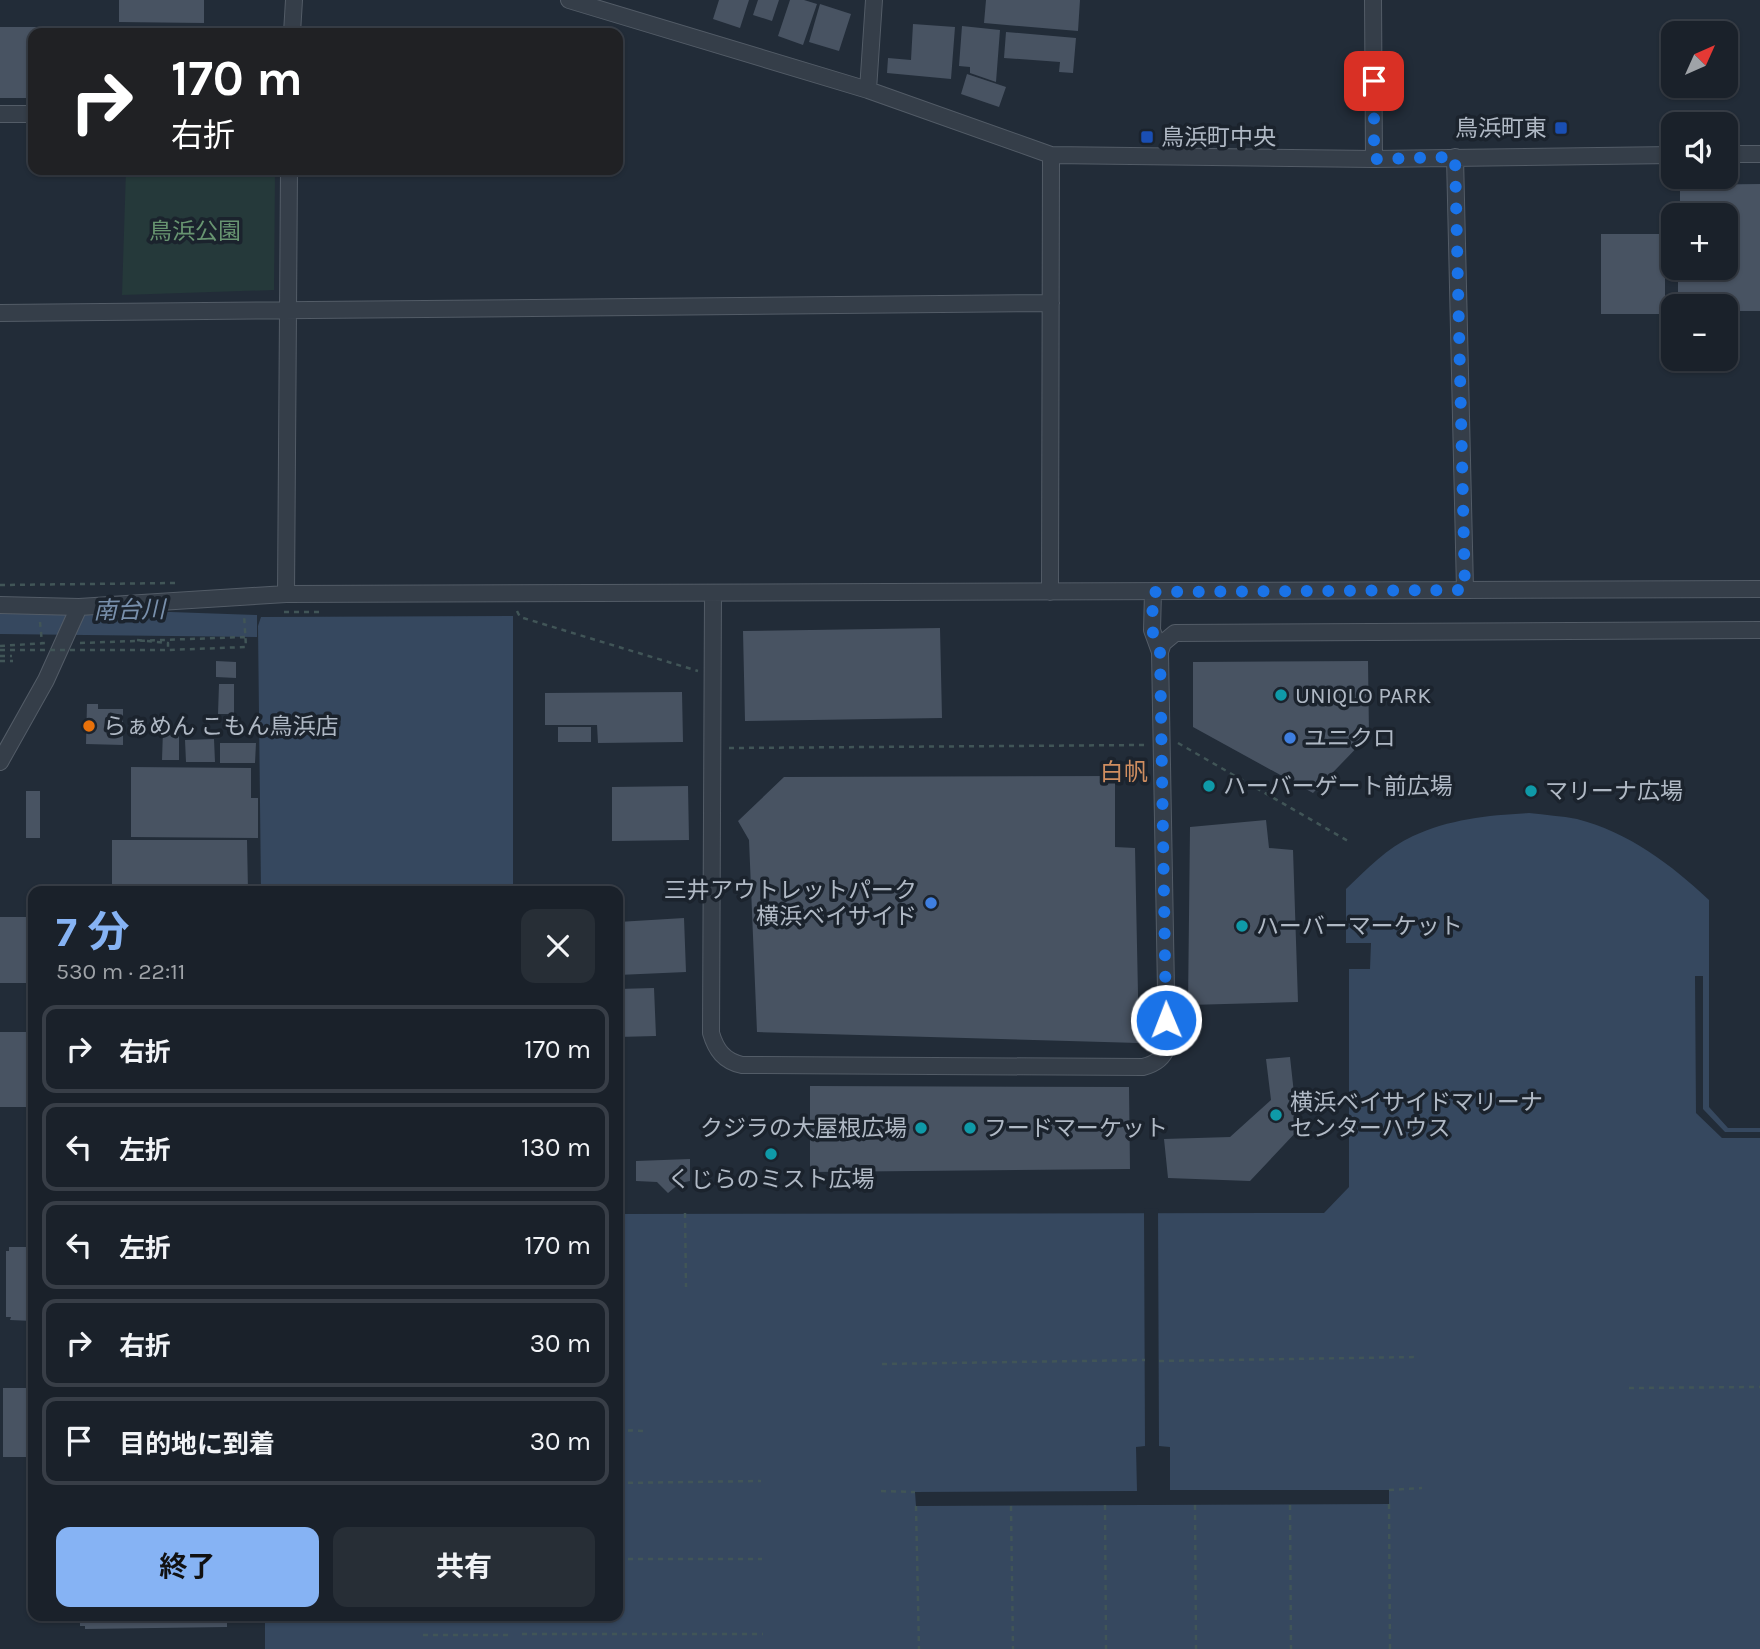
<!DOCTYPE html>
<html lang="ja">
<head>
<meta charset="utf-8">
<style>
	body { margin:0; font-family:Karla,"Noto Sans JP",sans-serif; background:#272e36; color:#f1f3f6; height:100vh; display:flex; flex-direction:column; font-size:26px; white-space:nowrap }
	* { box-sizing:border-box; margin:0 }
	p { font-size:23px; color:#9fa3a8 }
	.icon { flex:none; width:38px; height:38px; fill:none; stroke:currentColor; stroke-width:2; stroke-linecap:round; stroke-linejoin:round }
	.map { position:relative; flex:1; overflow:hidden }
	.drawer { position:absolute; left:28px; top:886px; width:595px; height:735px; display:flex; flex-direction:column; background:#1a212a; border-radius:14px; box-shadow:0 2px 5px #0004,0 0 0 2px #383e47 }
	.drawer>* { flex:none }
	.guide { position:absolute; left:28px; top:28px; width:595px; height:147px; border-radius:14px; box-shadow:0 2px 5px #0004,0 0 0 2px #383e47; background:#202124; color:#fff; overflow:hidden }
	.needle { width:46px; rotate:45deg }
	.controls { position:absolute; left:1661px; top:21px; display:grid; gap:14px }
	.controls a { display:grid; place-items:center; width:77px; height:77px; border-radius:14px; background:#1a212a; box-shadow:0 2px 5px #0004,0 0 0 2px #383e47; font-size:35px }
	.pin { position:absolute; display:grid; place-items:center; width:60px; height:60px; color:#fff; margin:-30px; border-radius:14px; box-shadow:0 4px 10px #0006 }
	.me { position:absolute; width:77px; margin:-38px; rotate:359deg; stroke-linejoin:round; filter:drop-shadow(0 0 5px #0008) }
	.turn { display:flex; align-items:center; gap:24px; height:147px; padding:0 28px; font-size:32px }
	.turn .icon { width:91px; height:91px; stroke-width:2.5 }
	.turn b { display:block; font-size:49px; line-height:60px }
	.round { display:grid; place-items:center; flex:none; width:74px; height:74px; border-radius:14px; background:#272e36 }
	.headline { display:flex; align-items:center; justify-content:space-between; height:119px; padding:0 28px }
	h1 { font-size:42px; font-weight:700; line-height:52px; color:#86b3f4 }
	.cta { display:flex; gap:14px; margin-top:auto; padding:14px 28px }
	.cta a { flex:1; height:80px; border-radius:14px; background:#86b3f4; color:#111; font-size:28px; font-weight:700; line-height:80px; text-align:center }
	.cta a+a { background:#272e36; color:#f1f3f6 }
	ul { padding:0; list-style:none }
	li { display:flex; align-items:center; gap:21px; height:88px; margin:0 14px 10px; padding:0 14px; border:4px solid #383e47; border-radius:14px }
	li div { flex:1 }
	li b { display:block; font-size:26px }
	li em { font-style:normal }
	.map>svg:first-child { display:block }
</style>
</head>
<body>
<div class="map">
<svg width="1760" height="1649" viewBox="0 0 1760 1649">
	<rect width="100%" height="100%" fill="#222c38"/>
	<path fill="#25393a" d="M126,170H275L274,290L122,295Z"/>
	<path fill="#36485f" d="M0,606L257,615V637L0,634Z
		M513,616V891H261L258,626L261,617Z
		M1529,813C1545,815 1562,816 1577,819C1628,832 1672,865 1709,900V1107L1728,1128H1760V1649H265V1615H618V1214L1324,1213L1349,1187V969H1370L1371,943H1346V889C1366,870 1388,847 1413,836C1449,819 1490,815 1529,813Z"/>
	<path fill="#222c38" d="M1695,976H1703V1109L1725,1132H1760V1138H1722L1696,1113Z
		M1158,1208L1159,1446L1170,1447V1490H1389V1504L916,1506L915,1492L1137,1491L1136,1447L1145,1446L1144,1209Z"/>
	<path fill="#485362" d="M119,0H204V23L119,22Z
		M719,0H749L740,28L713,19Z
		M758,0H779L772,21L753,15Z
		M790,0H804L817,4L803,45L778,36Z
		M986,0H1080L1078,31L984,23Z
		M820,4L851,14L839,51L809,42Z
		M913,24L955,27L951,79L887,73L888,58L911,60Z
		M69,26H108V33H69Z
		M962,26L1000,30L996,82L970,73V67L959,66Z
		M0,27H65V33H33V98H0Z
		M122,27H205V33H122Z
		M1006,32L1076,38L1073,73L1059,72L1060,62L1004,58Z
		M967,74L1006,87L999,107L961,94Z
		M1760,184V311H1726V306H1678V268H1726V215H1677V209H1680V185Z
		M1601,234H1665V314H1601Z
		M940,628L942,718L745,721L743,631Z
		M216,661L236,662V678L216,677Z
		M1368,661L1369,735L1313,793L1193,727V662Z
		M219,684H234V714H218Z
		M682,692L683,742L598,743L597,725H545V693Z
		M87,704H98V709H123V745L86,744Z
		M558,727H591V742H558Z
		M163,730L179,731V760H162Z
		M214,739L215,762H186L185,740Z
		M220,743H256L255,763H220Z
		M131,767L251,768V798H258V838L131,837Z
		M1115,776V847L1135,848L1139,1043L757,1032L749,840L738,821L784,777Z
		M688,786L689,840L612,841V787Z
		M26,791H40V838H26Z
		M1266,820L1269,848L1293,850L1298,1002L1188,1005L1190,827Z
		M112,840H247L248,891H112Z
		M0,917H33V983H0Z
		M684,918L686,972L618,975V922Z
		M654,988L656,1036L618,1037V989Z
		M0,1032H33V1107H0Z
		M1290,1057L1298,1130L1250,1181L1168,1178L1164,1139L1230,1137L1271,1100L1266,1059Z
		M810,1086L1129,1087L1130,1169L810,1172Z
		M690,1159V1181L680,1183L668,1193L657,1182L636,1181V1161Z
		M9,1247H33V1321L10,1320L11,1317H6V1251H9Z
		M3,1388H33V1457H3Z
		M80,1615H227V1627L85,1629V1626H80Z"/>
	<g fill="none" stroke-linecap="round" stroke-linejoin="round">
		<g stroke="#535c67" stroke-width="18">
			<path id="minor" d="M569,0L868,90L1051,155L1374,159L1673,155
				M1373,0L1374,159
				M292,33L294,0
				M868,90L874,0
				M0,114H33
				M1726,154H1760
				M1455,157L1465,590
				M0,313L1051,303
				M1050,592L1051,155
				M286,594L289,170
				M713,594L711,1033C716,1050 724,1061 742,1065L1143,1067C1155,1064 1163,1059 1167,1047L1160,652L1152,630L1153,592
				M0,605L79,607L286,594L1760,589
				M1160,652L1163,643L1175,633L1760,630
				M0,762L46,680L79,607"/>
		</g>
		<path stroke="#415557" stroke-width="2.5" stroke-dasharray="5 5" stroke-linecap="butt" d="M0,585L175,583
			M517,611L520,617L698,671
			M284,612H322
			M40,622L42,643
			M137,640L168,643V650L246,647L244,614
			M80,643L245,637
			M0,646L46,643
			M0,656H12
			M0,661H13
			M1178,743L1348,841
			M729,748L1146,745
			M685,1213L686,1287
			M1159,1361L1418,1357
			M882,1364L1145,1360
			M1629,1388L1760,1387
			M618,1430L643,1431
			M618,1483L761,1481
			M1389,1490L1422,1488
			M881,1491L915,1492
			M1389,1504L1390,1649
			M1105,1505L1106,1649
			M1195,1505L1196,1649
			M1290,1505L1291,1649
			M916,1506L919,1649
			M1011,1506L1013,1649
			M618,1559H762
			M522,1634H763
			M423,1635H513"/>
		<use href="#minor" stroke="#353e49" stroke-width="16"/>
		<path stroke="#415557" stroke-width="2.5" stroke-dasharray="5 5" stroke-linecap="butt" d="M0,650H168"/>
	</g>
	<g fill="none" stroke-linecap="round" stroke-linejoin="round">
		<path stroke="#1a73e8" stroke-width="12" stroke-dasharray="0 21.6" d="M1166,1020L1160,652L1152,630L1153,592L1465,590L1455,157L1374,159V81"/>
	</g>
	<g fill="#1a4fb4" stroke="#1b232d" stroke-width="2.5">
		<rect x="1554" y="121" width="14" height="14" rx="3.5"/>
		<rect x="1140" y="130" width="14" height="14" rx="3.5"/>
	</g>
	<g fill="#0f9aa8" stroke="#1b232d" stroke-width="2.5">
		<circle cx="1281" cy="695" r="7"/>
		<circle cx="1209" cy="786" r="7"/>
		<circle cx="1531" cy="791" r="7"/>
		<circle cx="1242" cy="926" r="7"/>
		<circle cx="1276" cy="1115" r="7"/>
		<circle cx="921" cy="1128" r="7"/>
		<circle cx="970" cy="1128" r="7"/>
		<circle cx="771" cy="1154" r="7"/>
	</g>
	<circle fill="#e8710a" stroke="#1b232d" stroke-width="2.5" cx="89" cy="726" r="7"/>
	<g fill="#3f7fe0" stroke="#1b232d" stroke-width="2.5">
		<circle cx="1290" cy="738" r="7"/>
		<circle cx="931" cy="903" r="7"/>
	</g>
	<g text-anchor="middle" stroke-width="7" stroke-linejoin="round" paint-order="stroke">
		<g font-size="23" fill="#b0b9c5" stroke="#1b232d" text-anchor="start">
			<text x="1547" y="136" text-anchor="end">鳥浜町東</text>
			<text x="1161" y="145">鳥浜町中央</text>
			<text x="1295" y="703">UNIQLO PARK</text>
			<text x="103" y="734">らぁめん こもん鳥浜店</text>
			<text x="1304" y="746">ユニクロ</text>
			<text x="1223" y="794">ハーバーゲート前広場</text>
			<text x="1545" y="799">マリーナ広場</text>
			<text x="917" y="898" text-anchor="end">三井アウトレットパーク<tspan x="917" dy="26">横浜ベイサイド</tspan></text>
			<text x="1256" y="934">ハーバーマーケット</text>
			<text x="1290" y="1110">横浜ベイサイドマリーナ<tspan x="1290" dy="26">センターハウス</tspan></text>
			<text x="907" y="1136" text-anchor="end">クジラの大屋根広場</text>
			<text x="984" y="1136">フードマーケット</text>
			<text x="771" y="1187" text-anchor="middle">くじらのミスト広場</text>
		</g>
		<g font-size="23" fill="#689571" stroke="#1b232d">
			<text x="195" y="239">鳥浜公園</text>
		</g>
		<g font-size="24" font-style="italic" fill="#7990ac" stroke="#1b232d">
			<text transform="translate(129 610) rotate(-1)" y="8">南台川</text>
		</g>
		<g font-size="24" fill="#d08e60" stroke="#1b232d">
			<text x="1124" y="780">白帆</text>
		</g>
	</g>
</svg>
<div class="controls">
<a><svg class="needle" viewBox="-14 -14 28 28"><path d="M0-13l5 13h-10z" fill="#e53935"/><path d="M0 13l5-13h-10z" fill="#9fa3a8"/></svg></a>
<a><svg class="icon" aria-label="sound" viewBox="0 0 24 24"><path d="M4 9h4l5-4v14l-5-4H4zM17 9q2 3 0 6"/></svg></a>
<a>+</a>
<a>−</a>
</div>
<div class="pin" style="left:1374px;top:81px;background:#d93025"><svg class="icon" aria-label="arrive" viewBox="0 0 24 24"><path d="M6 21V4h12l-3 4 3 4H6"/></svg></div>
<svg class="me" style="left:1166px;top:1020px" viewBox="-20 -20 40 40"><circle r="17" fill="#1a73e8" stroke="#fff" stroke-width="3"/><path d="M0-11L8 9 0 5-8 9z" fill="#fff"/></svg>
<div class="guide">
<div class="turn"><svg class="icon" aria-label="right" viewBox="0 0 24 24"><path d="M7 20v-9h11M14 6l5 5-5 5"/></svg><div><b>170 m</b>右折</div></div>
</div>
<section class="drawer">
<div class="headline"><div><h1>7 分</h1><p>530 m · 22:11</p></div><a class="round"><svg class="icon" aria-label="close" viewBox="0 0 24 24"><path d="M6 6l12 12M18 6L6 18"/></svg></a></div>
<ul>
<li><svg class="icon" aria-label="right" viewBox="0 0 24 24"><path d="M7 20v-9h11M14 6l5 5-5 5"/></svg><div><b>右折</b></div><em>170 m</em></li>
<li><svg class="icon" aria-label="left" viewBox="0 0 24 24"><path d="M17 20v-9H6M10 6l-5 5 5 5"/></svg><div><b>左折</b></div><em>130 m</em></li>
<li><svg class="icon" aria-label="left" viewBox="0 0 24 24"><path d="M17 20v-9H6M10 6l-5 5 5 5"/></svg><div><b>左折</b></div><em>170 m</em></li>
<li><svg class="icon" aria-label="right" viewBox="0 0 24 24"><path d="M7 20v-9h11M14 6l5 5-5 5"/></svg><div><b>右折</b></div><em>30 m</em></li>
<li><svg class="icon" aria-label="arrive" viewBox="0 0 24 24"><path d="M6 21V4h12l-3 4 3 4H6"/></svg><div><b>目的地に到着</b></div><em>30 m</em></li>
</ul>
<div class="cta"><a>終了</a><a>共有</a></div>
</section>
</div>
</body>
</html>
